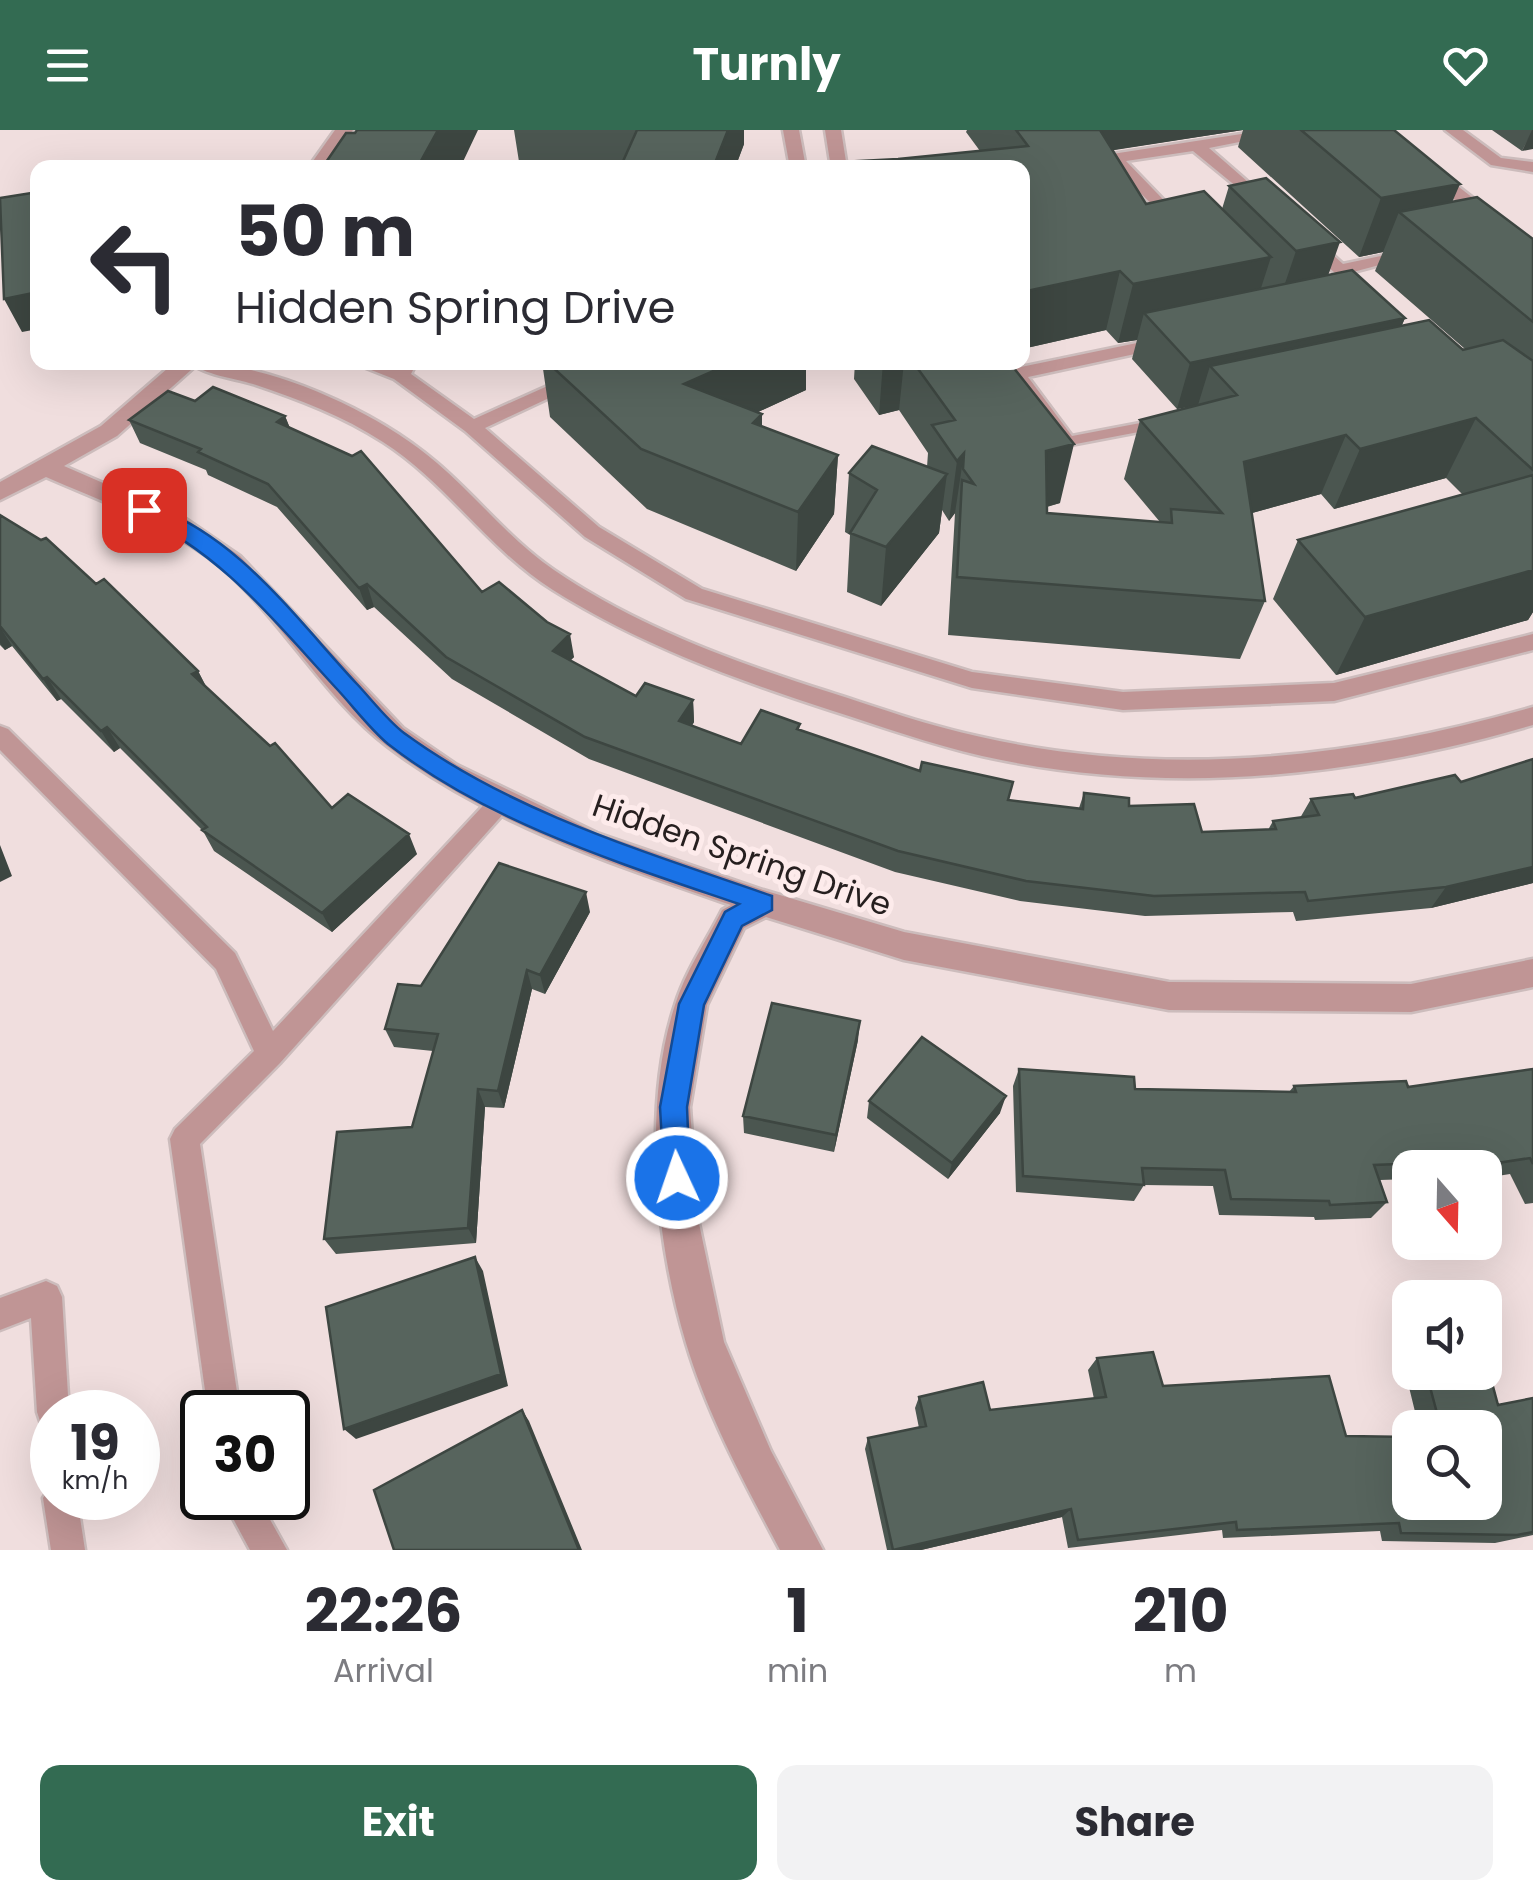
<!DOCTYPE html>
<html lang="en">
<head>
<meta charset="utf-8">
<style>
	body { margin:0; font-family:Poppins,sans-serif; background:#f2f2f3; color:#2b2b33; height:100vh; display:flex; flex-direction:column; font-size:38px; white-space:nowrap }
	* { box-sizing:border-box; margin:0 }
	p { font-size:32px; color:#7c7c81 }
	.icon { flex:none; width:55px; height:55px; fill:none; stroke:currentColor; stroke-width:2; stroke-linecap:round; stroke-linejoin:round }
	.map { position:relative; height:1420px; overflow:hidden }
	.side { display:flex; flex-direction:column; background:#fff; flex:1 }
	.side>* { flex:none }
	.banner { position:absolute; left:30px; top:30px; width:1000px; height:210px; border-radius:20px; box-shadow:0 10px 40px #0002; background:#fff; color:#2b2b33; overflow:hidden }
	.needle { width:65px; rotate:160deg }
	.buttons { position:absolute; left:1392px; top:1020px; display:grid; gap:20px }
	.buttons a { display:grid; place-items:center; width:110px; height:110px; border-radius:20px; background:#fff; box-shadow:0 10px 40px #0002; font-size:50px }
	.speed { position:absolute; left:30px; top:1260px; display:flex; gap:20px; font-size:50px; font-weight:700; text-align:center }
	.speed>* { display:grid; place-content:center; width:130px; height:130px; border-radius:50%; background:#fff; box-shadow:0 10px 40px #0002; line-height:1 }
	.speed small { font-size:25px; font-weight:400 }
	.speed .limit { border:5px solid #111; border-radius:15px; background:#fff; color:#111 }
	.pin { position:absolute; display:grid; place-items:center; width:85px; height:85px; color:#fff; margin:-42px; border-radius:20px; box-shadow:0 5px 15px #0006 }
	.me { position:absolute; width:110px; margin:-55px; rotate:357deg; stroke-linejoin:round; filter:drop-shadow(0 0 8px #0008) }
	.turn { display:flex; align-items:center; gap:35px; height:210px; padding:0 40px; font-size:45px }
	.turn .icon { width:130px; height:130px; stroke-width:2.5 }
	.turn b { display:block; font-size:70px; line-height:85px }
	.eta { display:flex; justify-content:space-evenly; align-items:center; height:170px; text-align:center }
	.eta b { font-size:60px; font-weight:700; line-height:70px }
	.primary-button { display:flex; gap:20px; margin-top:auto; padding:20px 40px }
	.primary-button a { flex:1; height:115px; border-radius:20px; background:#336b52; color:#fff; font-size:40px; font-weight:700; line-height:115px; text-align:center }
	.primary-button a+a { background:#f2f2f3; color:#2b2b33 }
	header { display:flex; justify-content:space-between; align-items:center; height:130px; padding:0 40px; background:#336b52; color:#fff; font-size:45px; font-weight:700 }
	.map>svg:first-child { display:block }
</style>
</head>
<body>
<header><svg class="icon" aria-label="menu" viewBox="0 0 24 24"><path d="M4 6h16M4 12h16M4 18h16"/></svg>Turnly<svg class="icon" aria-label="heart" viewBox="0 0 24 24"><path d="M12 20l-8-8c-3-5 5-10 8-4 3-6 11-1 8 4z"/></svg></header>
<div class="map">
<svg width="1533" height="1420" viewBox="0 0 1533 1420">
	<rect width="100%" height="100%" fill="#f0dede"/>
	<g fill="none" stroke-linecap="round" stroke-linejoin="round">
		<g stroke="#ccbcbc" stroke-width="5">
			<path id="service" d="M783,0H799L806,38H790Z
				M825,0H841L847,38H831Z
				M1267,0L1279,4L1209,18L1271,72V78L1265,80L1193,21L1126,31L1183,90L1185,94L1177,99L1111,34L1022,48V38Z
				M1445,0H1463L1501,28L1533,32V42L1491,35Z
				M1301,107H1313L1343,134L1409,120L1417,125L1353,142L1376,164L1367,169L1301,115Z
				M1166,207L1175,212L1172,216L1028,247L1072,306L1177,286V294L1170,296L1060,317L1007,244L1016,238Z
				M189,232C269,232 377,281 437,333C477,367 510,410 554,440C636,496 734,532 829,562C879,578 929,596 981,607C1166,649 1353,629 1533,577V595C1353,648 1166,667 982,626C930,614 880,596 830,580C734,549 639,514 553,460C489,420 447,353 383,312C343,286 298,269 253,254C233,248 205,245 189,232Z
				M351,232H380L396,237L399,232H417L411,244L474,289L601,232H626L485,298L599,397L702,459L972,542L1123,562L1334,553L1533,504V520L1334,571L1123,580L972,558L686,469L585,407L465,301L394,249Z
				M0,596L8,599L235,823L273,901L494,664H512L515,671L280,933L200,1014L240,1282H208L170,1009L175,999L254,921L216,839L0,620Z
				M46,1151L57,1156L62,1167L69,1282H52V1298L41,1294L37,1282L31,1188L0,1200V1168Z
				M52,1354V1368H77L85,1420H51L43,1368Z
				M222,1368H258L287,1420H250Z"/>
		</g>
		<g stroke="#ccbcbc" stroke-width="5">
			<path id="minor" d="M335,0H353L327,38H308Z
				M175,232H200L117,306L64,336L186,389L240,426L403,598L457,635L597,703L763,760L904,802L1169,852L1411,854L1533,829V857L1411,882L1169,880L904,830L766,787L744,798L707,875L690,977L697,1084L724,1212L771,1321L823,1420H780C745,1354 707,1284 686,1213C656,1113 642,975 675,875C685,842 707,810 722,780L731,775C612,734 488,693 387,616C326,570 280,487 221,437C170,395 105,373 46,347L0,370V352L101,296Z"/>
		</g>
		<g stroke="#ccbcbc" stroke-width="5">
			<path id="tertiary" d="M1366,0H1386L1533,115V131Z"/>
		</g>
		<use href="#service" fill="#c09595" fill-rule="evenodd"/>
		<use href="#minor" fill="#c09595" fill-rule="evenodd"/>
		<use href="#tertiary" fill="#c09595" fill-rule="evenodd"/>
	</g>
	<path fill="#4b5650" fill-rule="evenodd" d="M514,0H744V14L735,38H520Z
		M967,0H1394L1452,72L1533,109V482L1528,490L1336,545L1273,469L1298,410L1463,365L1446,348L1334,379L1321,364L1252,383L1265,471L1240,529L948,505L955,383L949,391L942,380L939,403L881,476L847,462L850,405L845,402L849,343L927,337L928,323L899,280L879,285L854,249L855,232H1009L1060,373L1047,377V383L1160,392L1124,349L1140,290L1198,275L1177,279L1132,229L1137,210L1118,213L1106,200L1022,219V38L898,29L980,21L966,2ZM1243,0L1238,17L1359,127L1383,122L1375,141L1465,219L1402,195L1405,188L1328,145L1229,56L1222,79L1146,74L1112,20Z
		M1492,0H1533L1522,21Z
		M542,232H806V260L758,282L762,296L838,325L834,384L796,441L647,379L550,287Z
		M195,271L285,286L290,298L482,462L574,527L570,531L636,566L693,570L694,592L692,596L741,614L800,594L799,600L1008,670L1079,678L1084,663L1202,702L1268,700L1273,691L1300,688L1311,669L1355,668L1461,652L1533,629V753L1431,778L1296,791L1293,782L1145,786L1020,771L895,742L589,629L452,549L374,477L367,480L277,377L208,345L206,340L140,313L129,290Z
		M0,385L96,454L198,541L207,558L332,678L417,724L332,802L214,721L203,701L120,618L114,622L61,569L57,571L12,516L5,520L0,515Z
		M590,782L545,864L532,859L504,978L485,977L476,1113L336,1124L324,1109L412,997L433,921L394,917L385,899L421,856Z
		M858,910L834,1022L744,1003L743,986Z
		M1019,939L1135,959L1289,962L1294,956L1408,957L1533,939V1073L1525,1074L1510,1044L1485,1048V1038H1410V1049L1380,1050L1387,1072L1371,1088L1315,1090L1314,1087L1219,1085L1213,1056L1144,1055L1134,1071L1016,1062L1013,956Z
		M869,971L1000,983L948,1049L867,988Z
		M1097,1228L1163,1256L1346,1306L1410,1372L1485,1298H1419L1407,1249L1418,1242H1485L1498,1275L1533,1268V1405L1495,1413L1382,1411L1380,1401L1223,1408L1222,1400L1068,1418L1062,1387L921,1420H887L865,1319L868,1308L919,1298L915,1278L919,1267L990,1280L1094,1269L1088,1240Z"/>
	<path fill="#3d4641" d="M438,0H478L460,38H417Z
		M728,0H744V14L735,38H713Z
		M1026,0H1243L1025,34L1028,16Z
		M1532,0H1533V19L1522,21Z
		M1460,54L1435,112L1399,82L1383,122L1359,127L1381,68Z
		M1340,112L1319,171L1276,180L1296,121Z
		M1271,127L1252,186L1144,183L1137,210L1118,213L1133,154Z
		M1120,141L1106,200L1022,219V162Z
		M38,162V199L22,202L4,169Z
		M1405,188L1385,234L1210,236L1198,275L1177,279L1190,233Z
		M734,232H806V260L688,314L684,254Z
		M883,232H904L899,280L879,285Z
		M762,284V343L753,293Z
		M285,286L294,309L277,292Z
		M1476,288L1446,348L1334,379L1360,319Z
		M1346,305L1321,364L1223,391L1244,332Z
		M1074,314L1060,373L1034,380L1046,321Z
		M964,323L955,383L949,391L957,331Z
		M838,325L834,384L796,441L798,382Z
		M947,344L939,403L881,476L886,417Z
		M1533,417V482L1528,490L1336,545L1365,487Z
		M367,454L374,477L367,480L359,458Z
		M0,497L12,516L5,520L0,513Z
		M570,504L574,527L557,543L553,521Z
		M198,541L209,563L192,544Z
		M47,547L61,569L57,571L43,549Z
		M693,570L694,592L680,612L679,591Z
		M107,597L120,618L114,622L101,601Z
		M409,704L417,724L332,802L322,783Z
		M0,715L12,746L0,752Z
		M1533,737V753L1431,778L1446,757Z
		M586,762L590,782L545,864L540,845Z
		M527,840L532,859L504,978L498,961Z
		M860,891L858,910L834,1022L836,1005Z
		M478,959L485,977L476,1113L468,1098Z
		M1006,966L1000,983L948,1049L952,1033Z
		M475,1127L483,1141L508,1256L356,1309L344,1299Z
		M522,1280L529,1291L582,1420H579Z
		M1071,1379L1062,1387L921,1420H893Z"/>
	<path fill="#57645d" stroke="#3d4641" stroke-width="2.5" d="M357,0H438L417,38H322L346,3H355Z
		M637,0H728L713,38H620Z
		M1016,0H1100L1146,74L1204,61L1271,127L1133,154L1120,141L1022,162V38L744,37L898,29L1028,16Z
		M1301,0H1394L1460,54L1381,68Z
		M1266,48L1340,112L1296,121L1229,56Z
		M38,62V162L4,169L0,68Z
		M1477,67L1533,109V192L1399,82Z
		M1352,140L1405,188L1190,233L1144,183Z
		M1429,190L1463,220L1503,210L1533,231V340L1476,288L1360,319L1346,305L1244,332L1265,471L957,447L962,350L974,354L963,339L964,323L957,331L932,295L955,290L913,232H1009L1074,314L1046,321L1047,383L1172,393L1171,379L1222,383L1140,290L1237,265L1210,236Z
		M547,232H734L684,254L762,284L753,293L838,325L798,382L641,319Z
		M213,257L285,286L277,292L352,326L361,321L482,462L499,452L547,492L570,504L553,521L636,566L645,553L693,570L679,591L741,614L761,580L800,594L797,599L920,641L922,632L1013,652L1008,670L1083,679L1084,663L1129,668V676L1194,674L1202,702L1276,699L1273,691L1319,685L1311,669L1353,664L1355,668L1455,645L1461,652L1533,629V737L1446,757L1308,771L1305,762L1154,766L1026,751L898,721L585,607L446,527L367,454L359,458L268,354L198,322L201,319L129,290L168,261L195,271Z
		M872,316L947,344L886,417L850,403L877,360L849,343Z
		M1533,345V440L1365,487L1298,410Z
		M0,385L41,410L46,408L96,454L104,449L198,541L192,544L270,616L275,613L332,678L348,664L409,704L322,783L202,700L207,697L107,597L101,601L47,547L43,549L0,496Z
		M499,733L586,762L540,845L527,840L498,961L478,959L468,1098L324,1109L337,1002L412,997L438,904L385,899L398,854L421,856Z
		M772,873L860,891L836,1005L743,986Z
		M922,907L1006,966L952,1033L869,971Z
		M1019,939L1134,947L1135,959L1296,962L1294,956L1406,951L1408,957L1533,939V1034L1530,1028L1478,1036L1475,1031L1374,1035L1387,1072L1330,1075L1329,1071L1231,1069L1225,1040L1142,1038L1144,1055L1023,1046Z
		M475,1127L501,1244L344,1299L326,1177Z
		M1153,1222L1163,1256L1329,1246L1346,1306L1410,1307V1372H1485V1298H1441L1426,1242H1485V1238H1488L1498,1275L1533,1268V1402L1517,1405L1401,1403L1399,1393L1237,1400L1236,1392L1078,1410L1071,1379L893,1420L868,1308L926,1296L919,1267L983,1252L990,1280L1106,1267L1097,1228Z
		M522,1280L579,1420H394L374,1360Z"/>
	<path fill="#1a73e8" stroke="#114b97" stroke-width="2.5" d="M144,374C234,400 296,489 357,554C372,570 387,590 404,603C513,683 646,722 772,766V780L742,796L704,875L687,977L690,1048L687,1057L677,1061L667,1057L664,1048L660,977L679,874L725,782L739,774C619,733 489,693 388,614C369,598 353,576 336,558C275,492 221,422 137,385V376Z"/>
	<g text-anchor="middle" stroke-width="10" stroke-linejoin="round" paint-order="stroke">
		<g font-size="32" fill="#261f1f" stroke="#fdebeb">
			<text transform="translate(742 725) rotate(19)" y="11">Hidden Spring Drive</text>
		</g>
	</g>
</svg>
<div class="buttons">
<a><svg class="needle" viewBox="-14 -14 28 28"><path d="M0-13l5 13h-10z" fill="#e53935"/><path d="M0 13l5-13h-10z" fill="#7c7c81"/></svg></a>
<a><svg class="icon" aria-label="sound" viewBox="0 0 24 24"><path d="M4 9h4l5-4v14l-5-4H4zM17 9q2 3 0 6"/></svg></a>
<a><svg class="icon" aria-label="search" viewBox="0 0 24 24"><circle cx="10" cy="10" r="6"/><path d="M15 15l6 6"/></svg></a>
</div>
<div class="speed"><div>19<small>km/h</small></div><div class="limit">30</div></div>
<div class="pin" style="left:144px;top:380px;background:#d93025"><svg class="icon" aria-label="arrive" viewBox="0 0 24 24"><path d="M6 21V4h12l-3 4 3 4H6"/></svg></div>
<svg class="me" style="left:677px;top:1048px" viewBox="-20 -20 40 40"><circle r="17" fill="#1a73e8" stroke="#fff" stroke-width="3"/><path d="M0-11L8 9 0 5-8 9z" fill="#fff"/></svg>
<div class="banner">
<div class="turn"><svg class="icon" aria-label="left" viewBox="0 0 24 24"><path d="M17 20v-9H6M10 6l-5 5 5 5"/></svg><div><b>50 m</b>Hidden Spring Drive</div></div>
</div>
</div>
<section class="side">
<div class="eta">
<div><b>22:26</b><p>Arrival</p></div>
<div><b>1</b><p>min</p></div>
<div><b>210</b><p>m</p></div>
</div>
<div class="primary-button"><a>Exit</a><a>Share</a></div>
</section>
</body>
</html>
